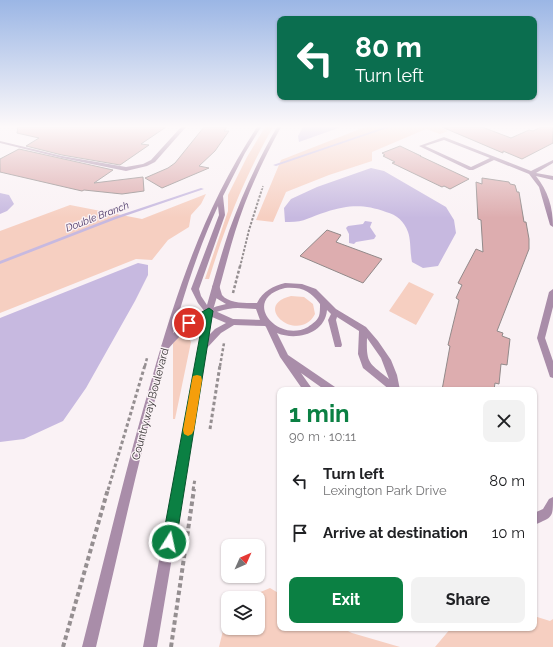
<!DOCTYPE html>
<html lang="en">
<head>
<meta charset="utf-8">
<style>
	body { margin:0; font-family:Raleway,sans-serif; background:#f2f2f2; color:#202124; height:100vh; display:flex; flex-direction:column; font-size:15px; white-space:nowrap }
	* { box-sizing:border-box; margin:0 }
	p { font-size:13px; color:#757577 }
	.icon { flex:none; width:22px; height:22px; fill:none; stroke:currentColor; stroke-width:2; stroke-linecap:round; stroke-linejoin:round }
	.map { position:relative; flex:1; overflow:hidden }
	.sheet { position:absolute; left:277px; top:387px; width:260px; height:244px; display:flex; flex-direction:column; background:#fff; border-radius:8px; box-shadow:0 1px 3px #0004 }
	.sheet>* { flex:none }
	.hud { position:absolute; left:277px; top:16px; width:260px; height:84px; border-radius:8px; box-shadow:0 1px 3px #0004; background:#0b6e4f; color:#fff; overflow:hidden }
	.needle { width:26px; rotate:45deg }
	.tools { position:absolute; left:221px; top:539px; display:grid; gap:8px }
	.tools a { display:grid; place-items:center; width:44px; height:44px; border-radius:8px; background:#fff; box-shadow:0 1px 3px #0004; font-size:20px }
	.pin { position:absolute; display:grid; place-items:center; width:34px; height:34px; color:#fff; margin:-17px; border:2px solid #fff; border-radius:50%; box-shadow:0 1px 4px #0007 }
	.me { position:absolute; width:44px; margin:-22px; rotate:10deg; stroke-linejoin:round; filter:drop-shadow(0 0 3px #0008) }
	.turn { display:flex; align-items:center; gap:14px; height:84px; padding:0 12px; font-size:18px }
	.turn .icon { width:52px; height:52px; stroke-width:2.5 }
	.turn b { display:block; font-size:28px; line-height:34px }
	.round { display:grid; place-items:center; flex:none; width:42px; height:42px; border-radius:8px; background:#f2f2f2 }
	.summary { display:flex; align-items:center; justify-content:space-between; height:68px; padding:0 12px }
	h1 { font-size:24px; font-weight:700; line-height:30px; color:#0b8043 }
	.button { display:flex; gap:8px; margin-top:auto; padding:8px 12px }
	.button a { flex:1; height:46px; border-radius:8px; background:#0b8043; color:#fff; font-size:16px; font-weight:700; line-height:46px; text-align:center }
	.button a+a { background:#f2f2f2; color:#202124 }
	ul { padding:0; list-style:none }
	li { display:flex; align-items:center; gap:12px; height:52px; padding:0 12px }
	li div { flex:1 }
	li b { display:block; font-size:15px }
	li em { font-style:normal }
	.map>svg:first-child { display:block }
</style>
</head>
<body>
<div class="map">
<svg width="553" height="647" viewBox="0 0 553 647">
	<rect width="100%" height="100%" fill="#faf2f5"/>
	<path fill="#f6cfc1" d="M265,127H273C244,178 226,224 209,279H205L228,211V195L247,157Z
		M365,127H440L448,131L440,134L426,129L372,152V161L329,175L286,192L273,222L256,220L281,160Z
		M206,194L201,204L191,215L189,227L168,240L152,260L136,259L0,313V231L70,205L142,219Z
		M409,282L434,294L416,325L389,311Z
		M291,296L304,297L313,304L315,314C299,345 250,306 291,296Z
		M183,336L188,337L191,342L175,419H173V343L179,337Z
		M270,588L280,594V628H342L352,633L400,647H219L228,610V628H258V598H246Z
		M534,616L550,621L553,619V647H435L451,628H534Z"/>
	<path fill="#c7b9e0" d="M303,127H341L299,142L298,136Z
		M371,168L384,171L446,207L454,220L456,233L438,266L423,268L412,262C410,253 411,240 408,232C404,221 397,215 386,212C363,204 349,205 326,212C309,217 304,223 285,222L284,208L291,199L317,187Z
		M0,193L9,195L14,204L7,211L0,214Z
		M365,221L372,222L370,227L376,236L374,239L356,242L354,244L349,243V234L346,228L348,226L363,224Z
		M138,263L148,265V275L135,301L86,388L63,421L24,439L0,442V318Z"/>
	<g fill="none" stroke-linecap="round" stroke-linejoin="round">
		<path fill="#c7b9e0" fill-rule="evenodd" d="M385,127H390L276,166L273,165Z
			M201,188L204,189L116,219L0,264V261L114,217Z"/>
	</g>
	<path fill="#ddadaf" stroke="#928a8a" d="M18,127H166L141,144L149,145L120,165L62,155L26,146L39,138L17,133Z
		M204,127H227L224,131H229L215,151L199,166L209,168L162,188L145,178L168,168L175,163Z
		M442,127H482L511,138L529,130L533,131L541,127H553V143L522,159L503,151V153Z
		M400,146L421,156H420L469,179L450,189L444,186L442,187L392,163L395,162L383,156L385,155L382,153Z
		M19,149L113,170L94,183L143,177L144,191L122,194L84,190L82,191L0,172V159Z
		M482,178L509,182L510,184L515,185L517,192H519L524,222H526L529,239V249L497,331L503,333L502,336L510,339L507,365L501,364L499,384L495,383L494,390H442L450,346L448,345L459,300L456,298L462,285L458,283L476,249L483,252L481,220L478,219L476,182L482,184Z
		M327,230L341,235L336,242L382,259L363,283L300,256Z"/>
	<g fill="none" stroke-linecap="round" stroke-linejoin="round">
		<path stroke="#958f91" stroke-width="1.5" stroke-dasharray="2 1" stroke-linecap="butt" d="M262,190L263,186"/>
		<path stroke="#958f91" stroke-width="2" stroke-dasharray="2.5 1.5" stroke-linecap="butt" d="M240,267L249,230L262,189"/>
		<path stroke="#958f91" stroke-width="2.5" stroke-dasharray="3 2" stroke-linecap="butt" d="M233,293L240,266
			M145,366L147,358
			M220,366L224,343"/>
		<path stroke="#958f91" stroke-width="3" stroke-dasharray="3.5 2.5" stroke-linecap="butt" d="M210,429L220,365
			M108,490L145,365
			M193,490L195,479"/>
		<path stroke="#958f91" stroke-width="4" stroke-dasharray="4.5 3" stroke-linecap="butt" d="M63,647L108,489
			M171,647L194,489"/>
		<path fill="#a98da9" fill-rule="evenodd" d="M181,127H186L155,162L147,166L126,171L62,158L0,143V141L62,156L126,167L143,164L151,160Z
			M444,137L531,171L553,160V163L536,173L553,176V180L536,176C548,191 553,207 553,227L550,225L539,187L529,174L494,160L473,170H469L419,146ZM444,140L490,158L471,167L425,146Z
			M285,283L302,284L316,289L336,309L366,327L378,341L391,360L397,375L400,390H390L363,368L358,354L359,331L337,317L336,320L342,345L341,347H335L328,320L331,314L327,310C325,334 296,341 277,333L288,355L335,387L337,390H325L301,373L313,390H303L280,357L266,327L260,320L256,309C247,309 238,307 228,309C203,313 184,331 168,349H162L161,347L162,345C180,324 199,310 226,304L216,298L212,287L213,285H219C220,288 221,292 222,295C229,304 247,303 257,303C263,291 273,286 285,283ZM285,288C303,287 310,291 320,304C320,308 320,313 319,316C317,321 312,324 308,327C277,344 240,299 285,288ZM367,338L381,358L389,379C370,363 366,365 367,338Z
			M553,289V307L545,338L553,361V378L550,377L537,338L549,292Z
			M553,497C553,518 553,517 534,525V513L543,509L549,499Z"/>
		<path fill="#a98da9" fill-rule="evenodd" d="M257,127H261L245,153L223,196L225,215L199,289L201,296L207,305C214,280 221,255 229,231C242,195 258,160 277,127H281C263,160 246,196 235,232C227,258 221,284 213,310L233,319L266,320L269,321L270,323L269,325L266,326L234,325L221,333L207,348L157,647H143L205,312L198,303L191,289L219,215L218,206C194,258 178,314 163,370C138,461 118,554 96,647H82C105,557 126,467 152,378C178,287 205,207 257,127ZM212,317L226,323L215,329L209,335Z"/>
	</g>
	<linearGradient id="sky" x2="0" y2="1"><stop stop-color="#9bb6e5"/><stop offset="0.58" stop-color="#fdf9fa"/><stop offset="1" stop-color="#fdf9fa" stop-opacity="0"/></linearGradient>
	<rect width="553" height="218" fill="url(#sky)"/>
	<path fill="#0b8043" stroke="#07532c" d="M209,308L213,311L176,542L174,547L169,549L164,547L162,542L203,319L189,327L185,323L186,321Z"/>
	<path fill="#f59e0b" d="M197,375L201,376L202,380L194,430L192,434L188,436L184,434L183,430L192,380L193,376Z"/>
	<g text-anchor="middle" stroke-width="3" stroke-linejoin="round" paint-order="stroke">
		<g font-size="10" font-style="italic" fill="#473365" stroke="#faf2f5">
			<text transform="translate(97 216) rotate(-21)" y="4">Double Branch</text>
		</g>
		<g font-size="11" fill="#373435" stroke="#faf2f5">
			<text transform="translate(150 404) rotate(-75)" y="4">Countryway Boulevard</text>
		</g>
	</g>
</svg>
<div class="tools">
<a><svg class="needle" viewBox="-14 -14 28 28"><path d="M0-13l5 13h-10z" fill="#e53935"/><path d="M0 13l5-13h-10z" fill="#757577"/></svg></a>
<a><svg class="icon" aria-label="layers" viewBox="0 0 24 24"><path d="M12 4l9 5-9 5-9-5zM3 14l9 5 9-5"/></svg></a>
</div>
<div class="pin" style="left:189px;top:323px;background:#d93025"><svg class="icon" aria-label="arrive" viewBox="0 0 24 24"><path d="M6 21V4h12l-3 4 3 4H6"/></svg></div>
<svg class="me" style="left:169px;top:542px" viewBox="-20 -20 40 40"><circle r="17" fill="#0b8043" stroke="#fff" stroke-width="3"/><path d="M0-11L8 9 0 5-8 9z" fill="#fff"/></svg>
<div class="hud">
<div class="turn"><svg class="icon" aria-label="left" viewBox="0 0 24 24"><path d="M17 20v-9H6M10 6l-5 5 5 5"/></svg><div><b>80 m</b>Turn left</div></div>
</div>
<section class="sheet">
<div class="summary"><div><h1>1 min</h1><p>90 m · 10:11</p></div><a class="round"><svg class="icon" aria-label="close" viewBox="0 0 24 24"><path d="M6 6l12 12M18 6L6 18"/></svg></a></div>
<ul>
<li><svg class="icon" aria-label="left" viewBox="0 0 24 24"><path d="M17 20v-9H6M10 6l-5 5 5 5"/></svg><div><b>Turn left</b><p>Lexington Park Drive</p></div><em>80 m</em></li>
<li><svg class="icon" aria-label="arrive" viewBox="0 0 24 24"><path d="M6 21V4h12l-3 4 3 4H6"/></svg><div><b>Arrive at destination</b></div><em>10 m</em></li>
</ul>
<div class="button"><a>Exit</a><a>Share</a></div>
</section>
</div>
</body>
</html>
